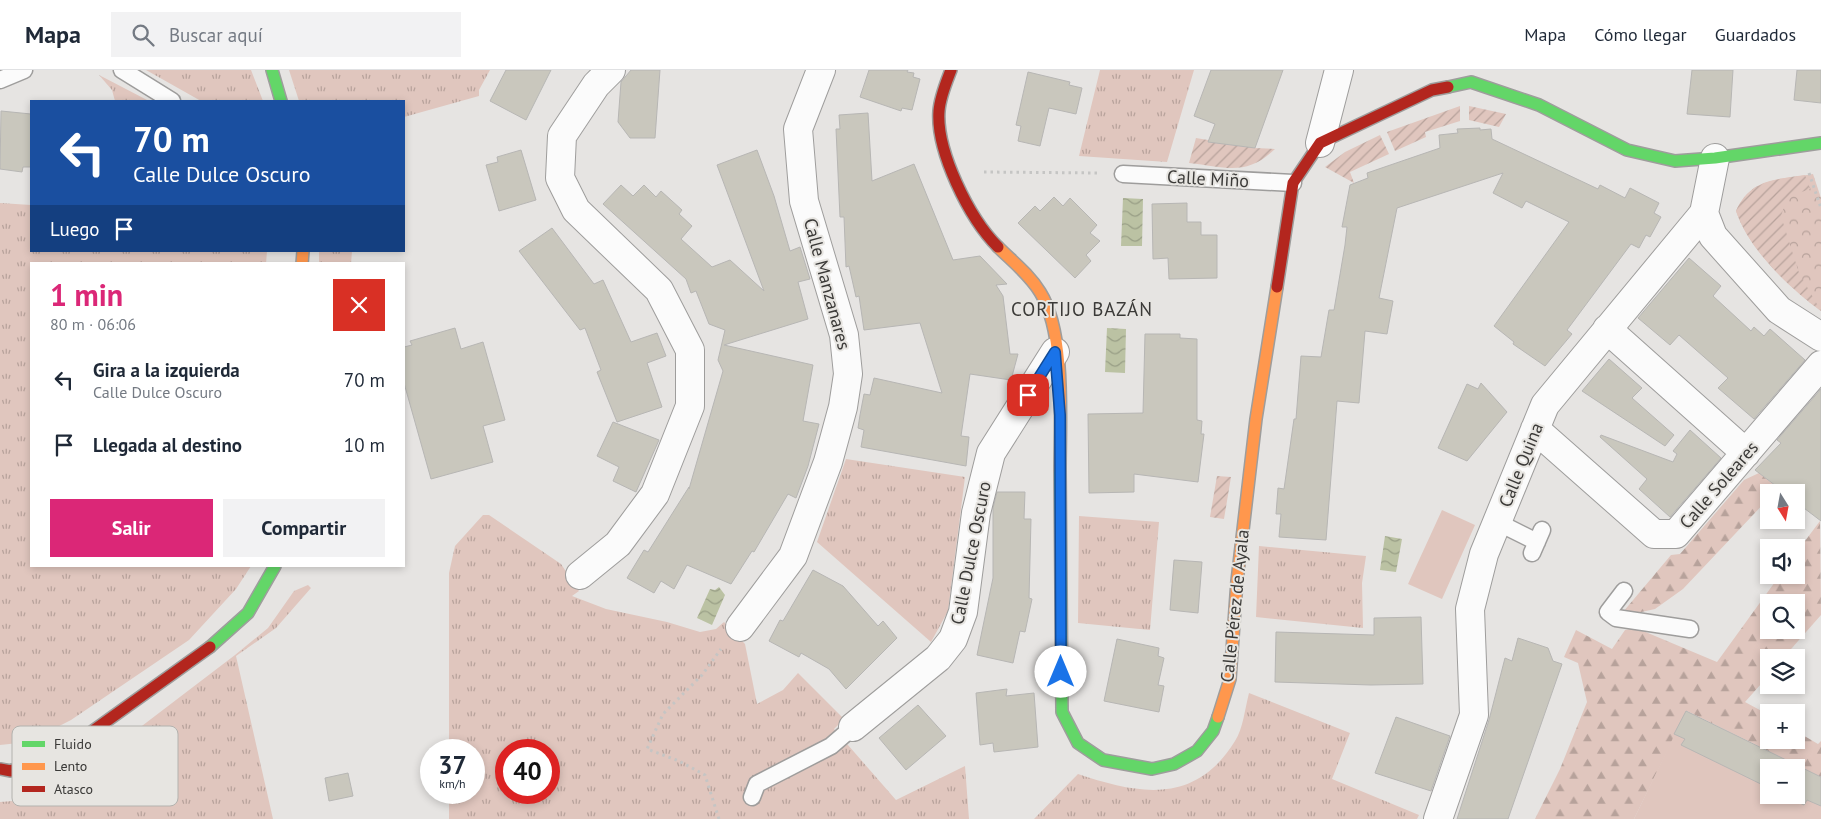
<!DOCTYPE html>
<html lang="es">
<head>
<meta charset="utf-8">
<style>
	body { margin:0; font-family:"PT Sans",sans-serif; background:#f2f2f3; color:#1f2937; height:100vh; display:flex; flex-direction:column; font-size:19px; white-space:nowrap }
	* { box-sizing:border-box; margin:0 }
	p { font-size:16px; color:#747a83 }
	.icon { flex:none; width:28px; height:28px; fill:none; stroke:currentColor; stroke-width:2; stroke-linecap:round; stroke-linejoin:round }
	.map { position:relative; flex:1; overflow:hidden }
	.panel { position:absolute; left:30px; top:192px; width:375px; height:305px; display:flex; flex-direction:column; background:#fff; border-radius:0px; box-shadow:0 2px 8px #0003 }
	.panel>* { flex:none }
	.hud { position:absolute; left:30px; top:30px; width:375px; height:152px; border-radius:0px; box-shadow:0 2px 8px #0003; background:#1a4fa0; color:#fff; overflow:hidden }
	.needle { width:32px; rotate:169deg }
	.tools { position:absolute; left:1760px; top:414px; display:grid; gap:10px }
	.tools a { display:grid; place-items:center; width:45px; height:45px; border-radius:0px; background:#fff; box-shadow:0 2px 8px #0003; font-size:25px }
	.speed { position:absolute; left:420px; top:669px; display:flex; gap:10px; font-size:25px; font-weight:700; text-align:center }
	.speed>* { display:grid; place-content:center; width:65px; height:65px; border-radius:50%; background:#fff; box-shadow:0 2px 8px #0003; line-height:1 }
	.speed small { font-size:12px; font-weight:400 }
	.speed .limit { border:8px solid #d22; background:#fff; color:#111 }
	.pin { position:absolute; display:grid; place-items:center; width:42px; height:42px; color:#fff; margin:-21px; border-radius:10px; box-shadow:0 2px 8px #0006 }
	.me { position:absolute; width:55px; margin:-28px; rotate:0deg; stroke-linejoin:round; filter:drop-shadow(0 0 4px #0008) }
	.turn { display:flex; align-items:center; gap:18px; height:105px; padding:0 20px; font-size:22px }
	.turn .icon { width:65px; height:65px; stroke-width:2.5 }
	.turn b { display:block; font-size:35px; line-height:42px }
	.then { display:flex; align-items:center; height:48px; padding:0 20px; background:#0003; gap:10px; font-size:19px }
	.round { display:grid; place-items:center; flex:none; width:52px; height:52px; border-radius:0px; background:#f2f2f3 }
	.head { display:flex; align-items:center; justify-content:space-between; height:85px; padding:0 20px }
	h1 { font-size:30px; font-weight:700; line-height:38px; color:#db2777 }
	.button { display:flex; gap:10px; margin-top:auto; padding:10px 20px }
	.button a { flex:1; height:58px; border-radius:0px; background:#db2777; color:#fff; font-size:20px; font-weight:700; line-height:58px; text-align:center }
	.button a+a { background:#f2f2f3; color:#1f2937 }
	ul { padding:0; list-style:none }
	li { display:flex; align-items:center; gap:15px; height:65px; padding:0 20px }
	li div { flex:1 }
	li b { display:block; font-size:19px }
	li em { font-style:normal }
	header { display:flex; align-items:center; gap:30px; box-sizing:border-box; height:70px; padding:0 25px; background:#fff; border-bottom:1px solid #e0e1e3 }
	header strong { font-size:24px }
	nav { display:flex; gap:28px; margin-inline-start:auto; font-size:18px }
	.search { width:350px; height:45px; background:#f2f2f3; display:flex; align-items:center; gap:12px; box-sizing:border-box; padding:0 18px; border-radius:0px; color:#747a83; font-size:19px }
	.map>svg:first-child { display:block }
</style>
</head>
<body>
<header>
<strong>Mapa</strong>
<div class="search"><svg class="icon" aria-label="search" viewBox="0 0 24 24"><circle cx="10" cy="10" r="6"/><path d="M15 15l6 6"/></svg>Buscar aquí</div>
<nav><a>Mapa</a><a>Cómo llegar</a><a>Guardados</a></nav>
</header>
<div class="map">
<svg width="1821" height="749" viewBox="0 0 1821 749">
	<defs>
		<pattern id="grass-tufts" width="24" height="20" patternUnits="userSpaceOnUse" patternTransform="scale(1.25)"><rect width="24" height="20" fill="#e0c6be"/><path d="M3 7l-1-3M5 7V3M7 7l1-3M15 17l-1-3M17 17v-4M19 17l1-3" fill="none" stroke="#b7a29b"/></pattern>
		<pattern id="forest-firs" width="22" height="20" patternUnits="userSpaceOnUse" patternTransform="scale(1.25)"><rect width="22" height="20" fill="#e0c6be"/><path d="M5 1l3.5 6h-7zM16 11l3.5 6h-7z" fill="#b7a29b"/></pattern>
		<pattern id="park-crowns" width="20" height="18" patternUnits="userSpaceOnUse" patternTransform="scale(1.25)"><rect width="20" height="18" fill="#e0c6be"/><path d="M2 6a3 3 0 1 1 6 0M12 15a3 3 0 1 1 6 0" fill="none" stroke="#b7a29b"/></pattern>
		<pattern id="garden-furrows" width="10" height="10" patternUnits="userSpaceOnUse" patternTransform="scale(1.25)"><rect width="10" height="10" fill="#e0c6be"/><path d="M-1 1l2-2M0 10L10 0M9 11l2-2" fill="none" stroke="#b7a29b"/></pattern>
		<pattern id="water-waves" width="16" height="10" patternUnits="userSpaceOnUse" patternTransform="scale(1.25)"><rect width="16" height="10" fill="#bbc2a3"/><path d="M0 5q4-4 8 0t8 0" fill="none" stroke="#999f86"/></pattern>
	</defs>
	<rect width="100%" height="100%" fill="#e6e4e2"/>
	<path fill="url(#grass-tufts)" fill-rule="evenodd" d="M146,0H251L263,31H201Z
		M289,0H490L479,20V26L404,47V31H299Z
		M1100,0H1194L1167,92L1079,86Z
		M99,5L149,31H115L112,20Z
		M0,133L31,135V181H267L266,194H31V496H251L236,519L189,570L71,650L28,672L0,675Z
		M319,181H352L351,194H319Z
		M846,389L965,407L948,541L931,572L817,472Z
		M483,445H489L561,494L579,521L572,526L606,539L667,552L700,562L716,559L724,552L745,574L757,634L783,620L798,603L844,649L834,659L896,730L965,696L969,749H449V723L474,722V680H449V503L455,476ZM506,680H549V722H506Z
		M1079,446L1159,452L1150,560L1078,553Z
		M1259,476L1366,486L1362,513L1363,558L1256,547Z
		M308,515L311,518L276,558L236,586L273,749H0V732L26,730L113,678L235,585L268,558L294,521Z
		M1249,623L1350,663L1332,709L1419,745L1417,749H1034L1078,704C1138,724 1195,736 1235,671C1243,659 1245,638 1249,623Z"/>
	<path fill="url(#forest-firs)" fill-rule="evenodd" d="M1759,403L1778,418L1774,422H1769V428L1683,519L1655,539L1637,543L1623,542L1671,485L1680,484L1744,410Z
		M1820,451L1821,545L1784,587L1769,588V605L1745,632L1769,645V670H1796V661L1818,674L1821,671V707L1687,641L1634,749H1535L1560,699L1587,632L1578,593L1564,587L1576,560L1612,579L1625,560L1636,558L1717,592L1780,505H1796V483ZM1769,532H1796V560H1769Z"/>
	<path fill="url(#park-crowns)" d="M1813,104L1821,128V241C1789,217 1749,180 1736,141C1752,106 1779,110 1813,104Z"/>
	<path fill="url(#garden-furrows)" d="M1460,36V51L1425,62L1426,67L1395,81L1387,62Z
		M1469,36L1506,44L1499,57L1469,50Z
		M1380,65L1389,84L1350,102L1354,113L1325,97L1345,82Z
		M1196,68L1255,78L1275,79C1246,107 1226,97 1189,93Z
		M1805,105L1810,119L1793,125L1785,134L1781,146L1799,203L1821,241C1789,217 1749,180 1736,141C1750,110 1774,110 1805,105Z
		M1217,406L1231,407L1224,449L1210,447Z"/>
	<path fill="#e0c6be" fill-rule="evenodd" d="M1442,440L1475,455L1442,529L1408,514Z
		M1686,641L1821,707V749H1634ZM1769,698H1796V725H1769Z"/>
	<path fill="url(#water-waves)" d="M1123,128L1143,129L1142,176H1121Z
		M1107,258L1126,259L1125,303L1105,302Z
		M1385,466L1402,469L1396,502L1380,500Z
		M719,517L725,525L712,555L697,548L710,519L715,520Z"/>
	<path fill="#c9c7bd" stroke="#b7b6b4" d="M506,0H551L526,50L490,31Z
		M631,0H660L655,68H630L618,52L621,12Z
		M869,0H908L907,2L914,3L913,7L920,9L912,40L902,38L901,41L860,27Z
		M1211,0H1283L1255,78L1208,72L1215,54L1194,46Z
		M1692,0H1733L1730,47L1687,44Z
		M1797,0H1821V33L1794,30Z
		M1028,2L1070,12L1069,15L1082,18L1076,44L1049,38L1040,76L1018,71L1021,56L1016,55Z
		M1,41L31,44V97H23L22,102L0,99Z
		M868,43L872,111L914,94L953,190L980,186L1007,214L996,215L1003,226L1010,284H1018L1011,310L970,304L961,366L969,367L966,396L861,377L864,360L858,358L860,345L864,324L870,325L874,308L942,323L920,253L864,260L859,226L856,227L849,196L846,197L844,147H840L836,59H840L839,45Z
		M1480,58V60L1491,59L1492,69L1598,119L1600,115L1625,128L1630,118L1659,133L1654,143L1661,147L1650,167L1646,165L1639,178L1631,174L1567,260L1572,264L1545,296L1513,274L1514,272L1494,256L1569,152L1526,131L1522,138L1493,123L1503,103L1397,138L1379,228L1393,231L1387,264L1365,261L1359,333L1337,331L1326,470L1279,467L1281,444H1276L1278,418L1284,419L1294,349H1296L1301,286L1321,287L1329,240H1334L1345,175L1347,157H1342L1350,115L1368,108L1367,103L1440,78L1439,65L1458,63L1457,59Z
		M521,80L536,130L499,141L486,95L498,92L497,87Z
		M757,80L774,126L790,181L800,177L810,209L798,212L808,249L724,275L813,295L803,351L819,354L808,396L796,428L788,424L754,482L752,481L731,514L687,495L674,519L661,511L654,523L627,508L644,480L648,482L689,417V419L723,301L718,290L725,260L709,254L696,221L691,223L686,209L603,134L621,115L633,126L644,115L656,127L661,121L682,140L679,144L692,156L681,169L712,197L730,190L764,221L717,95Z
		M1054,127L1063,136L1070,128L1097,155L1090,163L1100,171L1086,185L1091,191L1075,208L1018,153L1035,136L1040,141Z
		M1187,133V152H1201V165H1217V208L1169,209L1168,188L1153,189L1152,134Z
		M552,158L594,214L603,210L631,272L657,263L666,286L647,293L662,337L617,352L597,302L601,300L585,258L580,260L519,181Z
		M1689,188L1721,216L1713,226L1751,261L1754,257L1764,266L1770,259L1805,290L1754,349L1718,318L1728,308L1679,265L1670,275L1638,248Z
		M455,258L461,279L483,272L505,350L483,356L493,392L431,409L404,313V277L412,275L410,271Z
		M1145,264H1180V268L1197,269V350L1202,351L1201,364H1204L1198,412L1134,404V422L1089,423L1088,344L1143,343Z
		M1609,289L1642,318L1632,328L1674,365L1665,376L1582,321Z
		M1481,313L1507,342L1467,391L1438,378L1467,314L1478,319Z
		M1821,319V451L1796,432V422H1784L1755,400L1781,373L1777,370Z
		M613,352L659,370L636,422L613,411L619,397L597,386Z
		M1690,360L1721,388L1670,447L1639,419L1647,409L1600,367L1601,365L1673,392L1677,384L1673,381Z
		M997,422H1025L1024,449H1031L1029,528L1032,529L1025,562L1020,561L1013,593L977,585L993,508V438Z
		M1174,490L1202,492L1198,543L1170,540Z
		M813,500L843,516L878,556L883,551L897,568L846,619L829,599L801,583L799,587L769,571L780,550L783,551Z
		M1421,547L1423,614L1371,615L1275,612L1276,562L1374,565V548Z
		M1518,568L1548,578L1553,591L1562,594L1508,749H1457L1489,650L1505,588L1512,591Z
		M1117,569L1159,578L1158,586L1164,588L1158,615L1164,616L1159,642L1104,631Z
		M1007,619L1006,626L1034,623L1038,677L994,682L993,673L980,675L976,623Z
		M918,635L946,666L906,700L879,668Z
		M1686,641L1821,707V736L1807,730L1804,735L1783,725H1796V698H1769V718L1681,675L1685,669L1674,664Z
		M1396,647L1450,666L1431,721L1375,703Z
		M348,703L353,726L329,731L325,708Z"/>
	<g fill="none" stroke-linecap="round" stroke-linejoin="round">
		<g stroke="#9e9d9c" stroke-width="19">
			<path id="lane" d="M122,0L172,31
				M0,10L24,0
				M1123,104L1293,113
				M1497,452L1537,472
				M1532,483L1542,460
				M1624,521L1608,542L1616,548L1690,559
				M752,727L757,714L831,676L853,657"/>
		</g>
		<g stroke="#9e9d9c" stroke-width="30">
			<path id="street" d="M1320,73L1339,0
				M1704,143L1713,166L1779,240L1821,267
				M1607,259L1746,383
				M1535,359L1654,464H1676L1821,295
				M580,505L618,474L655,424L690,336V280L659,220L576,140L560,108L562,66L596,15L611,0
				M740,557L793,486L828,392L843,337L848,304L844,265L804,131L798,59L821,0
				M853,657L938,588L953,569L963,542L976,443L991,383L1055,282
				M1438,749L1474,645L1470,539L1484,484L1545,335L1704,143L1715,88"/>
		</g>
		<g stroke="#9e9d9c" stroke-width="14">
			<path id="fast" d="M272,0L281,31
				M1448,17L1471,12L1539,35L1627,80L1675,91L1715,88L1821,73
				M1060,400L1062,642L1078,673L1103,690L1152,699L1174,694L1197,681L1213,661L1218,647
				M210,577L248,543L275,496"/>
		</g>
		<g stroke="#9e9d9c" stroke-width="14">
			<path id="slow" d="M998,177C1012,191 1029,204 1040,222C1066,263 1060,350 1060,400
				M302,194L303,181
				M1218,647L1230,609L1237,511L1256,349L1277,217"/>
		</g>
		<g stroke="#9e9d9c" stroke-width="14">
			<path id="jam" d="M951,0C946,13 940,27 939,41C936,81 969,148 998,177
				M1277,217L1293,113L1320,73L1432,20L1448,17
				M0,699L11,701L90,663L210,577"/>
		</g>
		<path stroke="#c5c5c4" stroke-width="3" stroke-dasharray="2.5 4" stroke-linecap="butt" d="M984,102L1100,103
			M1809,103L1821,138
			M719,749L705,705L679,691L647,679L663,644L702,605L721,579"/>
		<use href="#lane" stroke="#fbfbfb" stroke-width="16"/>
		<use href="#street" stroke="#fbfbfb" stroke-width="28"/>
		<use href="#fast" stroke="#63d668" stroke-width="11"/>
		<use href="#slow" stroke="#ff974d" stroke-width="11"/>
		<use href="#jam" stroke="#b3261e" stroke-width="11"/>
	</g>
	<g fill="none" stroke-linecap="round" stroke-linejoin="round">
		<g stroke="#114b97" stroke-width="12">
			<path id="route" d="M1028,325L1055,282L1060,345L1061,602"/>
		</g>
		<use href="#route" stroke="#1a73e8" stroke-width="9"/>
	</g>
	<g text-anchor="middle" stroke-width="4" stroke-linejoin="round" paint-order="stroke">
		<g font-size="18" fill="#3b3a38" stroke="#e7e5e1">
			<text transform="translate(1208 109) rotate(3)" y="6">Calle Miño</text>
			<text transform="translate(827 214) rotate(75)" y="6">Calle Manzanares</text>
			<text transform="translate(1521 395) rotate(-68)" y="6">Calle Quina</text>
			<text transform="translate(1719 415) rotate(-49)" y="6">Calle Soleares</text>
			<text transform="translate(971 483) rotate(-79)" y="6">Calle Dulce Oscuro</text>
			<text transform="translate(1235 536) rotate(-84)" y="6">Calle Pérez de Ayala</text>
		</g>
		<g font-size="19" letter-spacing="1" fill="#3b3a38" stroke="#e7e5e1">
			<text x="1082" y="246">CORTIJO BAZÁN</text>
		</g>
	</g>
	<rect x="12" y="656" width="166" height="80" rx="8" fill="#e7e5e1" stroke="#b3b2ae" stroke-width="1"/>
	<rect x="22" y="671" width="23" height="6" fill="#63d668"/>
	<rect x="22" y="693" width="23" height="7" fill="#ff974d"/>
	<rect x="22" y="716" width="23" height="6" fill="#b3261e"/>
	<g font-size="14" fill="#3b3a38">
		<text x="54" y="679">Fluido</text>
		<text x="54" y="701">Lento</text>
		<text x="54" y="724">Atasco</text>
	</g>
</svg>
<div class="tools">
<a><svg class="needle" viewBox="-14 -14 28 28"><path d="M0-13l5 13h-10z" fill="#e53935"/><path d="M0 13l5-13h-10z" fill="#747a83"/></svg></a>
<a><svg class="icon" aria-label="sound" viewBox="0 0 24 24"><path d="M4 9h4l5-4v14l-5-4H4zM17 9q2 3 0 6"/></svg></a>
<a><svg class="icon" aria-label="search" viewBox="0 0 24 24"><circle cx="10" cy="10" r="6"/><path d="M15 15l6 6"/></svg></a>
<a><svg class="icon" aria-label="layers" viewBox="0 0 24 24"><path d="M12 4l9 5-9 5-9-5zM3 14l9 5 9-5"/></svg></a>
<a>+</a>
<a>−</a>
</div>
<div class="speed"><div>37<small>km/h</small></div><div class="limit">40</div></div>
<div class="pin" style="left:1028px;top:325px;background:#d93025"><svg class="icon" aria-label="arrive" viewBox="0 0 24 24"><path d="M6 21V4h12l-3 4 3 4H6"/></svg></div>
<svg class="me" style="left:1061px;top:602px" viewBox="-20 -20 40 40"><circle r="19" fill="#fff"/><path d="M0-13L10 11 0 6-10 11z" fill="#1a73e8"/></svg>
<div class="hud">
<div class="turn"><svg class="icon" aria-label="left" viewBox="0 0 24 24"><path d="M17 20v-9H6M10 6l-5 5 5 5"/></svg><div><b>70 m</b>Calle Dulce Oscuro</div></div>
<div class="then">Luego<svg class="icon" aria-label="arrive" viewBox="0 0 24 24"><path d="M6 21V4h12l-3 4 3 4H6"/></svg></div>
</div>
<section class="panel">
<div class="head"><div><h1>1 min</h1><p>80 m · 06:06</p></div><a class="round" style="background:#d93025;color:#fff"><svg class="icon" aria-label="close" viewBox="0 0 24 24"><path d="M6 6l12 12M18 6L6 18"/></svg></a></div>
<ul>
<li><svg class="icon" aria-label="left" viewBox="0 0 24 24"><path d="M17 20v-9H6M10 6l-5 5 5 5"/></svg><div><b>Gira a la izquierda</b><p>Calle Dulce Oscuro</p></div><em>70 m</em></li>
<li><svg class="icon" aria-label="arrive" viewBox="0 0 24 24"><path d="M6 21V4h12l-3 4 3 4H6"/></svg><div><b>Llegada al destino</b></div><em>10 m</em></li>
</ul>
<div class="button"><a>Salir</a><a>Compartir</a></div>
</section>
</div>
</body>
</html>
